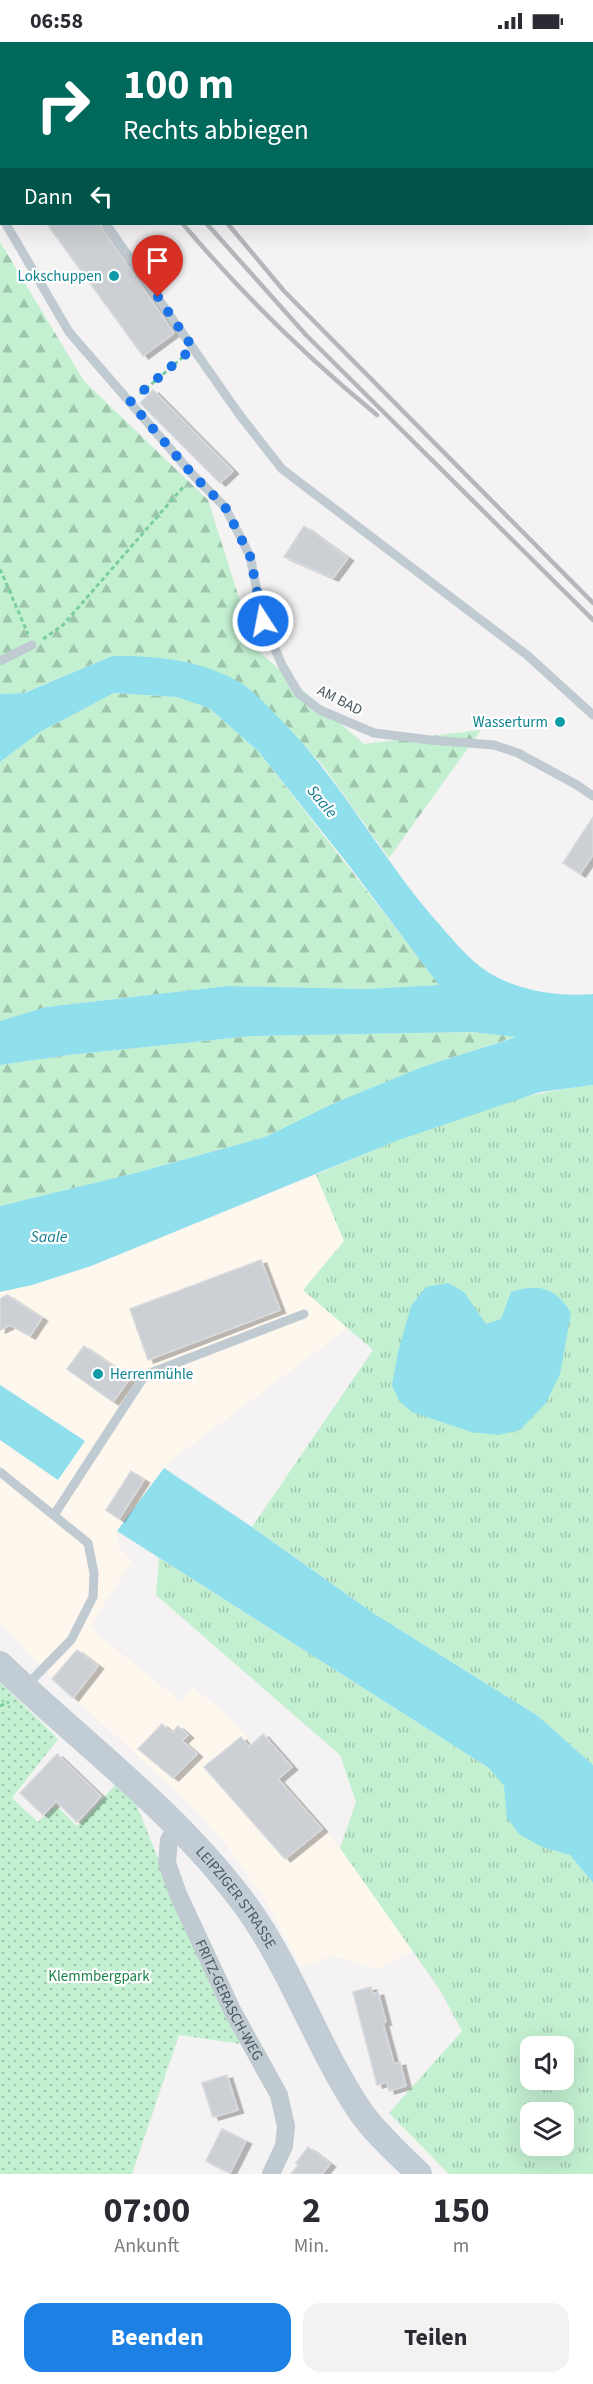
<!DOCTYPE html>
<html lang="de">
<head>
<meta charset="utf-8">
<style>
	body { margin:0; font-family:"Source Sans 3",sans-serif; background:#f2f2f3; color:#2b2b33; height:100vh; display:flex; flex-direction:column; font-size:22px; white-space:nowrap }
	* { box-sizing:border-box; margin:0 }
	p { font-size:20px; color:#7c7c81 }
	.icon { flex:none; width:33px; height:33px; fill:none; stroke:currentColor; stroke-width:2; stroke-linecap:round; stroke-linejoin:round }
	.map { position:relative; height:2132px; overflow:hidden }
	.sheet { display:flex; flex-direction:column; background:#fff; flex:1 }
	.sheet>* { flex:none }
	.hud { position:absolute; left:0px; top:0px; width:594px; height:183px; box-shadow:0 6px 24px #0002; background:#00695c; color:#fff; overflow:hidden }
	.buttons { position:absolute; left:520px; top:1994px; display:grid; gap:12px }
	.buttons a { display:grid; place-items:center; width:54px; height:54px; border-radius:12px; background:#fff; box-shadow:0 6px 24px #0002; font-size:30px }
	.pin { position:absolute; display:grid; place-items:center; width:51px; height:51px; color:#fff; margin:-62px -26px; border-radius:50% 50% 50% 0; rotate:-45deg; box-shadow:0 0 6px #0007 }
	.pin .icon { rotate:45deg }
	.me { position:absolute; width:66px; margin:-33px; rotate:349deg; stroke-linejoin:round; filter:drop-shadow(0 0 4px #0008) }
	.turn { display:flex; align-items:center; gap:21px; height:126px; padding:0 24px; font-size:27px }
	.turn .icon { width:78px; height:78px; stroke-width:2.5 }
	.turn b { display:block; font-size:42px; line-height:51px }
	.then { display:flex; align-items:center; height:57px; padding:0 24px; background:#0003; gap:12px; font-size:22px }
	.eta { display:flex; justify-content:space-evenly; align-items:center; height:102px; text-align:center }
	.eta b { font-size:36px; font-weight:700; line-height:42px }
	.action { display:flex; gap:12px; margin-top:auto; padding:12px 24px }
	.action a { flex:1; height:69px; border-radius:18px; background:#1c80e4; color:#fff; font-size:24px; font-weight:700; line-height:69px; text-align:center }
	.action a+a { background:#f2f2f3; color:#2b2b33 }
	.status { display:flex; justify-content:space-between; align-items:center; height:42px; padding:0 30px; background:#fff; direction:ltr }
	.status svg { height:16px; fill:currentColor }
	.map>svg:first-child { display:block }
</style>
</head>
<body>
<div class="status"><b>06:58</b><svg viewBox="0 0 49 12"><path d="M0 12V9h3v3zM5 12V6h3v6zM10 12V3h3v9zM15 12V0h3v12zM26 1h20v11H26zM47 4h2v5h-2z"/></svg></div>
<div class="map">
<svg width="593" height="2132" viewBox="0 0 593 2132">
	<defs>
		<pattern id="grass-tufts" width="24" height="20" patternUnits="userSpaceOnUse" patternTransform="scale(1.5)"><rect width="24" height="20" fill="#c3f0d1"/><path d="M3 7l-1-3M5 7V3M7 7l1-3M15 17l-1-3M17 17v-4M19 17l1-3" fill="none" stroke="#a0c5ad"/></pattern>
		<pattern id="forest-firs" width="22" height="20" patternUnits="userSpaceOnUse" patternTransform="scale(1.5)"><rect width="22" height="20" fill="#c3f0d1"/><path d="M5 1l3.5 6h-7zM16 11l3.5 6h-7z" fill="#a0c5ad"/></pattern>
		<pattern id="park-dots" width="8" height="8" patternUnits="userSpaceOnUse" patternTransform="scale(1.5)"><rect width="8" height="8" fill="#c3f0d1"/><path d="M2 2h.1M6 6h.1" fill="none" stroke="#a0c5ad" stroke-width="1.8" stroke-linecap="round"/></pattern>
		<filter id="shadow"><feDropShadow dx="5.5" dy="3" stdDeviation="0" flood-color="#0004"/></filter>
	</defs>
	<rect width="100%" height="100%" fill="#f4f2f2"/>
	<path fill="#fdf7ee" d="M316,1133L344,1199L303,1248L348,1286L178,1413L164,1426L117,1489L118,1504L132,1518L91,1584L99,1593L181,1660L193,1645L230,1676L340,1806L413,1909L379,1927L332,1914L301,1925L265,1857L223,1799L185,1758L33,1617L0,1580V1398L58,1438L85,1399L0,1342V1250L32,1243L91,1224Z"/>
	<path fill="url(#grass-tufts)" fill-rule="evenodd" d="M593,1043V1723L538,1674L373,1571L252,1485L373,1308L303,1248L344,1199L316,1133C404,1095 497,1053 593,1043Z
		M159,1516L489,1726L504,1744L542,1805L570,1813L593,1841V2132H449L389,2071L462,1989L440,1948L340,1806L356,1760L340,1713L156,1553ZM531,2004H564V2037H531ZM531,2070H564V2103H531Z"/>
	<path fill="url(#forest-firs)" d="M0,200L84,339L208,458L255,606L364,702L481,688L389,816L324,725L289,686L240,641L213,629L187,621L112,614L23,651L0,652Z
		M114,651L176,655L209,666L258,709L440,943L366,947L227,944L46,965L0,979V720L40,690Z
		M472,990L518,994L422,1025L332,1062L265,1095L139,1130L0,1164V1023L69,1013L252,994Z"/>
	<path fill="url(#park-dots)" d="M0,1640L58,1697L12,1756L38,1780L56,1763L77,1784L117,1741L134,1757L197,1912L241,2002L179,1993L132,2132H0Z"/>
	<path fill="#90dfec" d="M112,614C154,613 202,618 239,640C256,650 270,667 283,680C343,741 382,818 439,882C453,898 469,918 488,930C518,949 558,955 593,952V1043L540,1050L396,1099L91,1224L32,1243L0,1250V1164L139,1130L265,1095L332,1062L422,1025L516,995L472,990L252,994L69,1013L0,1023V979L46,965L227,944L366,947L439,943L344,817L258,709L209,666L176,655L114,651L40,690L0,720V652L24,651Z
		M448,1241L464,1250L486,1282L501,1277L511,1250C540,1241 556,1246 571,1271L560,1332L546,1361L520,1388L498,1393L471,1390L412,1370L399,1359L392,1343L398,1310L411,1264L426,1245Z
		M0,1343L85,1399L58,1438L0,1398Z
		M164,1426L252,1485L373,1571L538,1674L593,1723V1841L570,1813L542,1805L519,1792L507,1776L504,1744L489,1726L117,1489Z"/>
	<path fill="#ccd0d4" stroke="#d6d9dd" stroke-width="1.5" filter="url(#shadow)" d="M47,182H99L174,291L143,314Z
		M153,348L233,429L220,441L140,361Z
		M304,484L348,516L333,536L284,515Z
		M593,775V813L580,832L563,821Z
		M261,1218L280,1268L148,1318L130,1267Z
		M7,1253L42,1276L30,1294L10,1283L0,1288V1257Z
		M84,1304L130,1336L113,1360L67,1327Z
		M131,1429L144,1438L119,1477L106,1468Z
		M77,1608L98,1624L73,1656L52,1637Z
		M162,1682L172,1691L178,1684L188,1693L182,1699L197,1712L173,1736L138,1707Z
		M263,1692L292,1725L278,1737L322,1787L285,1817L204,1725L241,1695L249,1705Z
		M57,1712L101,1754L77,1780L56,1759L43,1773L20,1751Z
		M371,1945L373,1952L378,1950L386,1980L383,1981L394,2022L400,2020L406,2044L389,2049L387,2040L377,2043L353,1950Z
		M227,2033L238,2068L213,2075L202,2041Z
		M222,2087L246,2099L230,2131L206,2119Z
		M308,2105L330,2122L322,2132H291L298,2123L296,2121Z"/>
	<g fill="none" stroke-linecap="round" stroke-linejoin="round">
		<path stroke="#7acea0" stroke-width="3" stroke-dasharray="4.5 3" stroke-linecap="butt" d="M140,352L183,315
			M0,527L28,592
			M43,597L63,583L184,444
			M0,1664L9,1660"/>
		<path stroke="#c0cad1" stroke-width="9" d="M0,35L2,37
			M0,170L2,173
			M6,182L69,290L193,433L225,465L250,514L263,579L282,623L299,652L320,668L374,691L430,698L494,703L518,711L577,743L593,754
			M106,182L239,372L282,427L527,613L593,673
			M0,619L32,603
			M0,1430L88,1501L94,1531L93,1555L71,1598L26,1644
			M54,1473L145,1333L304,1272"/>
		<g stroke="#c0cad1" stroke-width="18">
			<path d="M477,0L480,2"/>
			<path id="s1" d="M177,1785L169,1798L167,1821L178,1852L232,1968L279,2053L286,2084L284,2104L271,2132"/>
		</g>
		<path stroke="#c1ccd5" stroke-width="26" id="s2" d="M0,1622C79,1698 170,1765 237,1852C289,1918 314,2000 360,2069C376,2092 399,2112 419,2132"/>
		<path stroke="#b4b8bc" stroke-width="4.5" d="M62,0V2
			M85,0L86,2
			M111,0L112,2
			M183,182C241,251 308,316 377,373
			M207,182L306,293L593,578
			M228,182L284,249L593,561"/>
	</g>
	<g fill="none" stroke-linecap="round" stroke-linejoin="round">
		<path stroke="#1a73e8" stroke-width="10" stroke-dasharray="0 18" d="M158,255L193,306L130,360L193,433L225,465L250,514L263,579"/>
	</g>
	<g fill="#0f9aa8" stroke="#fff" stroke-width="2">
		<circle cx="114" cy="234" r="6"/>
		<circle cx="560" cy="680" r="6"/>
		<circle cx="98" cy="1332" r="6"/>
	</g>
	<g text-anchor="middle" stroke-width="4.5" stroke-linejoin="round" paint-order="stroke">
		<g font-size="15" fill="#0d838f" stroke="#fff" text-anchor="end">
			<text x="102" y="239">Lokschuppen</text>
			<text x="548" y="685">Wasserturm</text>
			<text x="110" y="1337" text-anchor="start">Herrenmühle</text>
		</g>
		<g font-size="15" fill="#4a5760" stroke="#fff">
			<text transform="translate(340 658) rotate(27)" y="5">AM BAD</text>
			<text dy="5" stroke="none"><textPath href="#s2" startOffset="333">LEIPZIGER STRASSE</textPath></text>
			<text dy="5" stroke="none"><textPath href="#s1" startOffset="189">FRITZ-GERASCH-WEG</textPath></text>
		</g>
		<g font-size="15" fill="#198347" stroke="#fff">
			<text x="99" y="1939">Klemmbergpark</text>
		</g>
		<g font-size="16" font-style="italic" fill="#0f7c8f" stroke="#fff">
			<text transform="translate(323 759) rotate(50)" y="6">Saale</text>
			<text x="49" y="1200">Saale</text>
		</g>
	</g>
</svg>
<div class="buttons">
<a><svg class="icon" aria-label="sound" viewBox="0 0 24 24"><path d="M4 9h4l5-4v14l-5-4H4zM17 9q2 3 0 6"/></svg></a>
<a><svg class="icon" aria-label="layers" viewBox="0 0 24 24"><path d="M12 4l9 5-9 5-9-5zM3 14l9 5 9-5"/></svg></a>
</div>
<div class="pin" style="left:158px;top:255px;background:#d93025"><svg class="icon" aria-label="arrive" viewBox="0 0 24 24"><path d="M6 21V4h12l-3 4 3 4H6"/></svg></div>
<svg class="me" style="left:263px;top:579px" viewBox="-20 -20 40 40"><circle r="17" fill="#1a73e8" stroke="#fff" stroke-width="3"/><path d="M0-11L8 9 0 5-8 9z" fill="#fff"/></svg>
<div class="hud">
<div class="turn"><svg class="icon" aria-label="right" viewBox="0 0 24 24"><path d="M7 20v-9h11M14 6l5 5-5 5"/></svg><div><b>100 m</b>Rechts abbiegen</div></div>
<div class="then">Dann<svg class="icon" aria-label="left" viewBox="0 0 24 24"><path d="M17 20v-9H6M10 6l-5 5 5 5"/></svg></div>
</div>
</div>
<section class="sheet">
<div class="eta">
<div><b>07:00</b><p>Ankunft</p></div>
<div><b>2</b><p>Min.</p></div>
<div><b>150</b><p>m</p></div>
</div>
<div class="action"><a>Beenden</a><a>Teilen</a></div>
</section>
</body>
</html>
